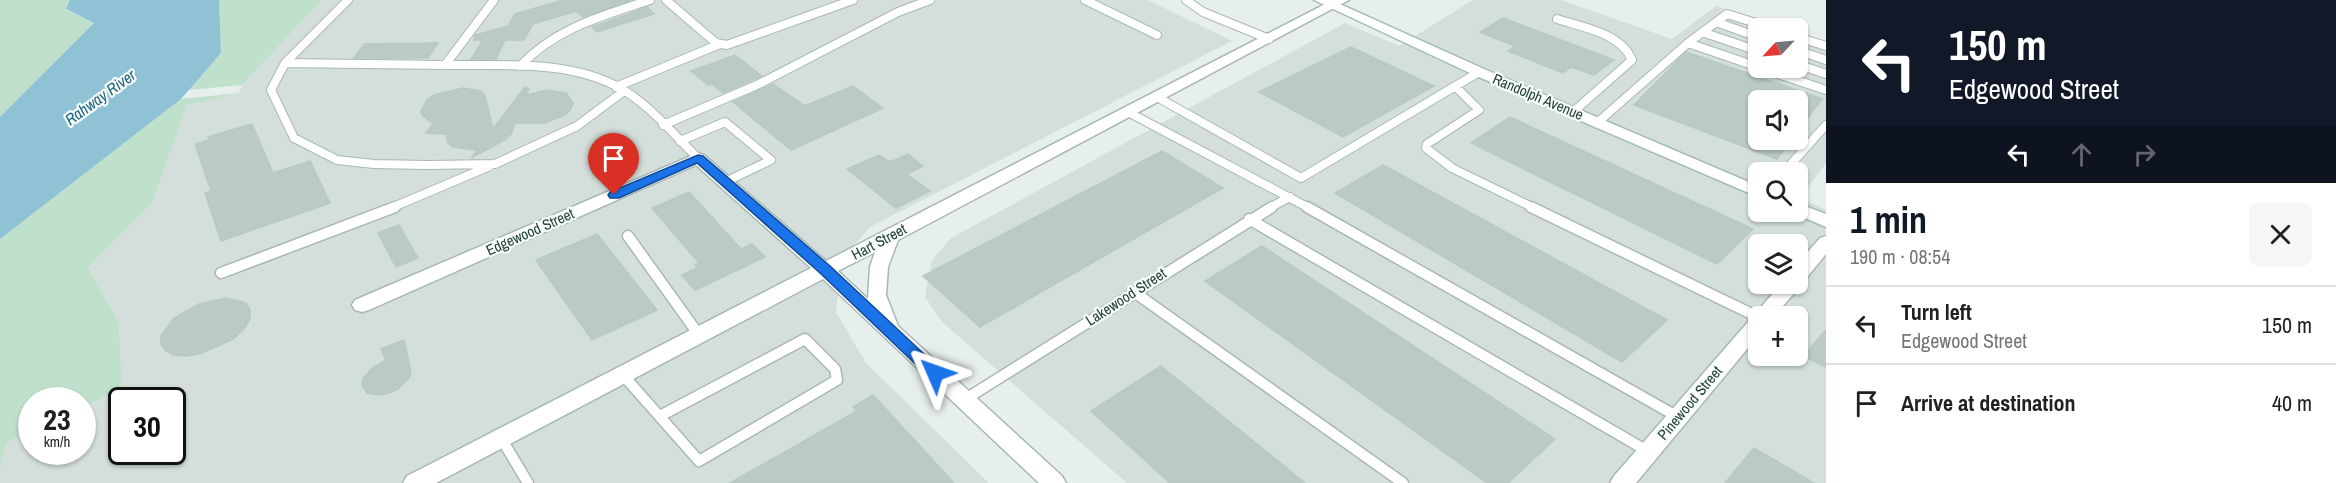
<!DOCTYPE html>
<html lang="en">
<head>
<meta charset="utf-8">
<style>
	body { margin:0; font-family:"Archivo Narrow",sans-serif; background:#f6f6f6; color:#202124; height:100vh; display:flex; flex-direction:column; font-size:22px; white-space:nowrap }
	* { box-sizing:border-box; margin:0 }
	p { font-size:20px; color:#757577 }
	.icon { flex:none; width:33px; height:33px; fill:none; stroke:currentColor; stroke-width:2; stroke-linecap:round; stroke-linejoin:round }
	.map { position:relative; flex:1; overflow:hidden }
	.sheet { display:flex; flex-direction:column; background:#fff; width:510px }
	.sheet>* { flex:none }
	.guide { background:#111827; color:#fff; overflow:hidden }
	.needle { width:39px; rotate:244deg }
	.tools { position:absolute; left:1748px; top:18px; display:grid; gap:12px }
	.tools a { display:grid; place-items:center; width:60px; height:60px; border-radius:9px; background:#fff; box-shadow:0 2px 4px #0004; font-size:30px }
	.speed { position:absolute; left:18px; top:387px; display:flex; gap:12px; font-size:30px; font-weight:700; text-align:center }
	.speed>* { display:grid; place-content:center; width:78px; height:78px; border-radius:50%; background:#fff; box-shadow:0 2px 4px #0004; line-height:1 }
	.speed small { font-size:15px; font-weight:400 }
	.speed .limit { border:3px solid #111; border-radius:9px; background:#fff; color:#111 }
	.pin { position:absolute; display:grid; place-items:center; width:51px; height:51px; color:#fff; margin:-62px -26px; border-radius:50% 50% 50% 0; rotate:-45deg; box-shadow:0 0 6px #0007 }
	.pin .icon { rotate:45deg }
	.me { position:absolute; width:66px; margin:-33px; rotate:313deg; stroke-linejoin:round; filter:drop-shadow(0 0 4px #0008) }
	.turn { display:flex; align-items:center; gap:21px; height:126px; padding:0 24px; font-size:27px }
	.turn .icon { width:78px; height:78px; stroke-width:2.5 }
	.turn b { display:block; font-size:42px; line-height:51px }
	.lanes { display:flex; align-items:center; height:57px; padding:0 24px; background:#0003; justify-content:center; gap:30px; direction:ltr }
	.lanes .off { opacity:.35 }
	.round { display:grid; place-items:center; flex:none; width:63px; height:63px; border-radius:9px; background:#f6f6f6 }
	.headline { display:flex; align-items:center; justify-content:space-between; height:102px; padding:0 24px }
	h1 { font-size:36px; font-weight:800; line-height:45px; color:#111827 }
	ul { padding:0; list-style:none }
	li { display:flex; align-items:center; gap:18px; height:78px; padding:0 24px; border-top:2px solid #e0e0e0 }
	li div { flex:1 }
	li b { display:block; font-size:22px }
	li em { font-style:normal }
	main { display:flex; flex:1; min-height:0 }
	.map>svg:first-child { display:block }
</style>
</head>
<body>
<main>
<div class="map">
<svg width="1826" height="483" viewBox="0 0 1826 483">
	<rect width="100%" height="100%" fill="#e6efec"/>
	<path fill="#d4dfdb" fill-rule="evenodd" d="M322,0H1148L1232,41L870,227L842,259L836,312L866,363L989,483H0V470L6,443L31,431L32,452H82L83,407L122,389L119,323L88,268L152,203L187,105L239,93L242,85ZM122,400H172V452H122Z
		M1473,0H1561L1672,39L1716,6L1783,28H1758V68H1797V33L1826,43V163L1800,198L1826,210V483H1127L942,322L925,297L932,260L951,238L1345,23L1399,46ZM1758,100H1797V140H1758ZM1758,172H1797V212H1758ZM1758,244H1797V284H1758ZM1758,316H1797V356H1758Z"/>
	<path fill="#bfe0cb" d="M0,0H70L66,10L95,23L0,117Z
		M219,0H322L242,85L188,90L221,53Z
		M239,93L187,105L152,203L88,268L119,323L122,389L83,407L82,400H32L31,431L6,443L0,470V239L181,99Z"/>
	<path fill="#8ec2d4" d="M70,0H219L221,53L181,99L0,239V117L94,23L66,9Z"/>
	<path fill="#bbcac5" stroke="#b8c9c3" stroke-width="1.5" d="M563,0H631L583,17L576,11L533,24L524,40H505L496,59H471L483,40H474L475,35L508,26L515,14Z
		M647,7L654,14L597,32L592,27Z
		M1503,18L1614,60L1594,75L1571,67L1563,73L1508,51L1515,46L1480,32Z
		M438,43L428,58H354L364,44Z
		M1351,47L1434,86L1343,137L1259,92Z
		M1686,52L1820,98L1822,99L1797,132V100H1758V140H1792L1777,159L1634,105Z
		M735,55L762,76L723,93L712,84L708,85L691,71Z
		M773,84L805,106L853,86L883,108L791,150L733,102Z
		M525,87L529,89L526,95L548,90L566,93L573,103L571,109L565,115L545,123H515L511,134L505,140L471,158L477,150L453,147L448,143L446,134L426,133L433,124L422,115L421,111L427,100L434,95L463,88L480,91L485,96L493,129Z
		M1510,117L1753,229L1717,264L1471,143Z
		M252,124L273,173L310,161L330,203L221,241L205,193L211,191L195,144L209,140L208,137Z
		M1162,151L1223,188L980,327L923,276Z
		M908,154L923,166L907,174L930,191L896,208L847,169L879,155L890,162Z
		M1383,165L1667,320L1622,362L1335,193Z
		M689,192L741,249L752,244L765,257L695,290L682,275L697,268L695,265L699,263L652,208Z
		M399,225L418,258L396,267L378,233Z
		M597,234L657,310L592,340L536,260Z
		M1262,246L1555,439L1508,483H1487L1205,281Z
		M226,298L246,303L250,310V319L244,329L233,339L202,353L187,356L173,355L165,350L161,344V336L174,318L199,304Z
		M1826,330V367L1803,356Z
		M404,340L411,372L409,378L398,389L389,393L381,395L367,393L362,385L363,379L371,369L386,360L381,349Z
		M1161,366L1305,483H1170L1091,411Z
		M873,395L954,483H730L857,411L853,407Z
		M1754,448L1814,483H1725Z"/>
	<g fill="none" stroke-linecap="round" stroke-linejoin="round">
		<g stroke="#a8b8b4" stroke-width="10">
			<path id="service-far1" d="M666,0L716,43L727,45L853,0
				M1085,0L1157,35
				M1186,0L1203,12L1269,39
				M1557,19C1582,27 1621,33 1632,60L1573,112
				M1716,22L1758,37
				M1702,32L1758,51
				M1797,37L1826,46
				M1688,43L1727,14L1772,28
				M1797,50L1826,60
				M285,63L348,0
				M1797,64L1826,74
				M445,65L494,0
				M520,66C556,28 602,16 650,0
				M1760,68L1826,90
				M616,87L720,44
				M1456,87L1479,110L1427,144L1426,148L1452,168L1534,208
				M624,91L577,126L495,164L428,165L374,164L337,160L294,138L271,90L285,63C338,64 392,64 445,65C502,66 568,59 620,88C650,105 673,134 698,158
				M1157,97L1301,178L1479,72
				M1128,112L1309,208
				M1597,123L1688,43L1758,67
				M663,125L757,85L898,12L930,0
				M680,141L725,122L771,160L725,182
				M1784,172L1826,125
				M391,208L490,166
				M1269,208L1290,197"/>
		</g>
		<g stroke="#a8b8b4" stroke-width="13">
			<path id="service" d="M1307,207L1678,417
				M1531,207L1758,317
				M1249,219L1649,452
				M628,236L699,335
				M221,273L395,207
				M1134,292L1403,483
				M623,375L699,461L837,380L835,369L805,339L660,416
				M964,400L1272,207
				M501,438L528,483"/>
		</g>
		<g stroke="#a8b8b4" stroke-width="3">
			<path id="minor" d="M1333,0H1349L898,240L888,267L886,295L898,326L1062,476L1066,483H1039L823,279L436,483H403L407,476L811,268L696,165L369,310L362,312L355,310L352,305L355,300L698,153L704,155L826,261ZM875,252L870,267L868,299L838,271Z
				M1826,236V254L1804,281L1799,282L1798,289L1774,316H1758V336L1636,483H1610L1614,476L1781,284H1797V264L1820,238Z"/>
		</g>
		<g stroke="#a4bbb5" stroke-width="3">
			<path id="secondary" d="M1314,0H1331L1484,69L1758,186V197L1474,75Z
				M1797,203L1826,214V227L1791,212H1797Z"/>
		</g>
		<use href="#service-far1" stroke="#fff" stroke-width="8"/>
		<use href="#service" stroke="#fff" stroke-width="10"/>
		<use href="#minor" fill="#fff" fill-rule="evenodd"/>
		<use href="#secondary" fill="#fff" fill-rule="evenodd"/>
	</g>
	<path fill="#1a73e8" stroke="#114b97" stroke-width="1.5" d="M698,155L703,156L830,266L940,369L943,373L940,377H929L820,273L697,163L619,198H610L608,195L610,192Z"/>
	<g text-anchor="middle" stroke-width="4.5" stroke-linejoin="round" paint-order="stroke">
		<g font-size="15" fill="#24423d" stroke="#f7fbf9">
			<text transform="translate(1538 97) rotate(23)" y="5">Randolph Avenue</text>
			<text transform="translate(530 232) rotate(-24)" y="5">Edgewood Street</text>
			<text transform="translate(879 242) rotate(-28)" y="5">Hart Street</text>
			<text transform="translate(1126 297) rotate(-33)" y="5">Lakewood Street</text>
			<text transform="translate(1690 403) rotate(-50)" y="5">Pinewood Street</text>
		</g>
		<g font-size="16" font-style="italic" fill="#1c657f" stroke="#f7fbf9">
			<text transform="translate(100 97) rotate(-36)" y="6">Rahway River</text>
		</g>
	</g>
</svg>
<div class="tools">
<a><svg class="needle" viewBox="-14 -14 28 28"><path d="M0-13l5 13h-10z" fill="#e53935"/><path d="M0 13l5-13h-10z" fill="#757577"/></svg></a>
<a><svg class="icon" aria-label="sound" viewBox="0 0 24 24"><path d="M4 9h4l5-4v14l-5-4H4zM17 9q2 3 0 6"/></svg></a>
<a><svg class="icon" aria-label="search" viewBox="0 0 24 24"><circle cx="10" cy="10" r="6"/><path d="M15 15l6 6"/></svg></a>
<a><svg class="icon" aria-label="layers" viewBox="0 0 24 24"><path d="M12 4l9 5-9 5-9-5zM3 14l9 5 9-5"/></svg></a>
<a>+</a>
</div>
<div class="speed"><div>23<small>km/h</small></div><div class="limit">30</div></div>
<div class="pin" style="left:614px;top:195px;background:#d93025"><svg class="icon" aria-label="arrive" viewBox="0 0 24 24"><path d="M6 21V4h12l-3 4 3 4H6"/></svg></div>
<svg class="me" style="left:935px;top:373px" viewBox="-20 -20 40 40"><path d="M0-17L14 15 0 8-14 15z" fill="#1a73e8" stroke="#fff" stroke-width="4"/></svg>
</div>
<section class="sheet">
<div class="guide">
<div class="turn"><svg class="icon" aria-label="left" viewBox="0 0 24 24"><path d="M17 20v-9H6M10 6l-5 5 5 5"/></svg><div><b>150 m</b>Edgewood Street</div></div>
<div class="lanes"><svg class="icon" aria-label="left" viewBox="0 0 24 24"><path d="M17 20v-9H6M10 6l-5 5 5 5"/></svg><svg class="icon off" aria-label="ahead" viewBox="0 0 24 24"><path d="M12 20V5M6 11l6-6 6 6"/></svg><svg class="icon off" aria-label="right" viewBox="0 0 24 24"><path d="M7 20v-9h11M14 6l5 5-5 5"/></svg></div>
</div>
<div class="headline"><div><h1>1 min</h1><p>190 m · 08:54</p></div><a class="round"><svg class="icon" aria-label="close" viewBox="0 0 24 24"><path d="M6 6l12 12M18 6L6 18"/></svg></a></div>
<ul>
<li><svg class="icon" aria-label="left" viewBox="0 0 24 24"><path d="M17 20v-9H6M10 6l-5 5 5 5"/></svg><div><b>Turn left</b><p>Edgewood Street</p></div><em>150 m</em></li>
<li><svg class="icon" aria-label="arrive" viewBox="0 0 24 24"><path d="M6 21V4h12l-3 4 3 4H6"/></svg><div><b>Arrive at destination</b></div><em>40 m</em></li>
</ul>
</section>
</main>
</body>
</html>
